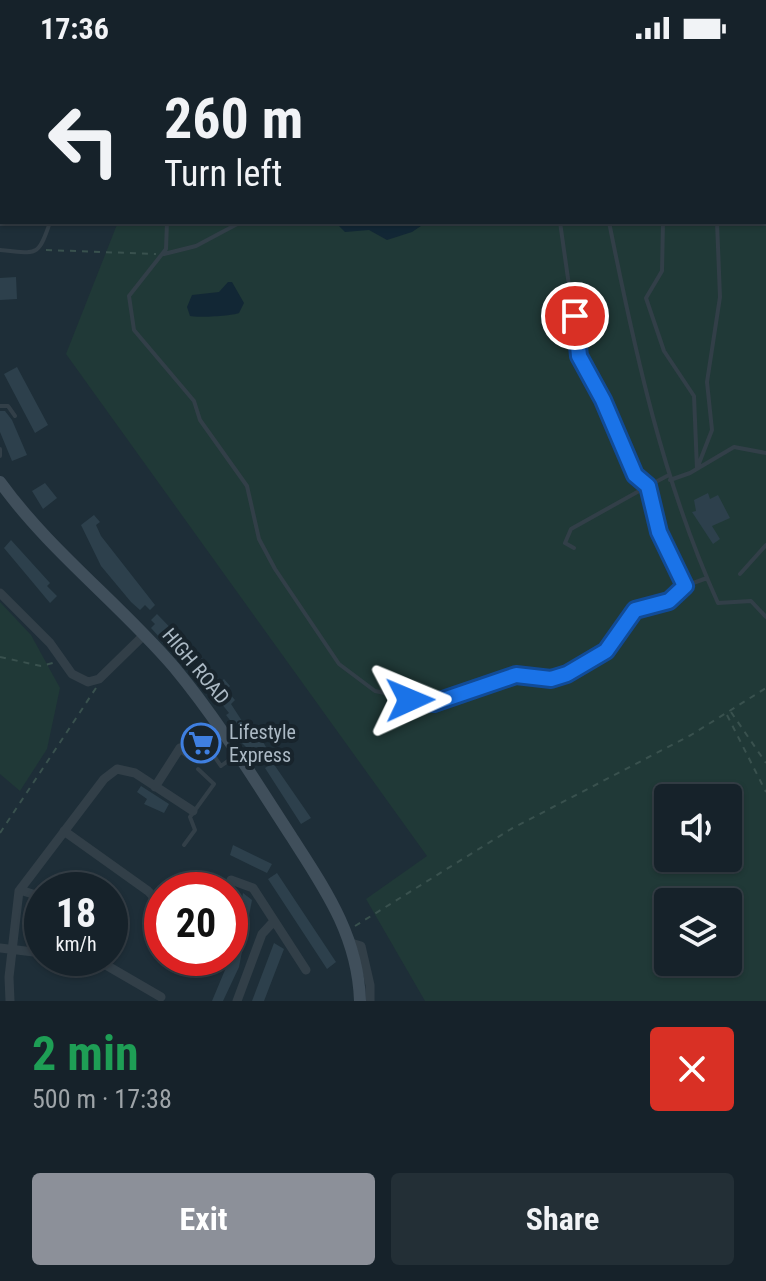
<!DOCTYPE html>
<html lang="en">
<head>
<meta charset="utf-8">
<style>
	body { margin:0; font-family:"Roboto Condensed",sans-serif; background:#232f36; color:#f1f3f6; height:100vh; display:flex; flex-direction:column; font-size:30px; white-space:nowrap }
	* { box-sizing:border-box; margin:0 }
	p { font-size:26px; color:#9ea4a8 }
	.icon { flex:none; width:44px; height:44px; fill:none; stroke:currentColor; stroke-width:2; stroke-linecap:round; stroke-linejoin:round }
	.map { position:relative; height:945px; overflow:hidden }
	.sheet { display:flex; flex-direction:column; background:#16222a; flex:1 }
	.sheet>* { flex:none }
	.guide { position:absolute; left:0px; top:0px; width:766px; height:168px; box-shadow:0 2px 6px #0004,0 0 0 2px #353f47; background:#16222a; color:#f1f3f6; overflow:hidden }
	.controls { position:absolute; left:654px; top:728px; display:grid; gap:16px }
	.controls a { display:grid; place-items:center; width:88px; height:88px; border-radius:8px; background:#16222a; box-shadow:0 2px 6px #0004,0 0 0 2px #353f47; font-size:40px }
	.speed { position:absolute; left:24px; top:816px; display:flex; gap:16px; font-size:40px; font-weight:700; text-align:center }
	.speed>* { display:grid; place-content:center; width:104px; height:104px; border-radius:50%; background:#16222a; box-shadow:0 2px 6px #0004,0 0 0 2px #353f47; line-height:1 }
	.speed small { font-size:20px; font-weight:400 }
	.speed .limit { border:12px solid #d22; background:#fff; color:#111 }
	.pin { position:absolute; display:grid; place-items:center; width:68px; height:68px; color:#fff; margin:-34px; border:4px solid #fff; border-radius:50%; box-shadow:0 2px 8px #0007 }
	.me { position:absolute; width:88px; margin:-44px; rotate:89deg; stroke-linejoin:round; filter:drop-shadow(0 0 6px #0008) }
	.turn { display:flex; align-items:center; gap:28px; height:168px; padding:0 32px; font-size:36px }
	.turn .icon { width:104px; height:104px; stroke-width:2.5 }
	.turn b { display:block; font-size:56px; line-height:68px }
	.round { display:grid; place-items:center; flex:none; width:84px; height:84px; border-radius:8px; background:#232f36 }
	.summary { display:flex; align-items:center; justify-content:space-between; height:136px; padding:0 32px }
	h1 { font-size:48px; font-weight:700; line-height:60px; color:#1e9e55 }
	.cta { display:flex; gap:16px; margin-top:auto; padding:16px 32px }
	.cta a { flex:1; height:92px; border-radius:8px; background:#8c9099; color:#fff; font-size:32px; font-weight:700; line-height:92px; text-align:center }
	.cta a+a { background:#232f36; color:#f1f3f6 }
	.status { display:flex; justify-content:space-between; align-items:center; height:56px; padding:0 40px; background:#16222a; direction:ltr }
	.status svg { height:22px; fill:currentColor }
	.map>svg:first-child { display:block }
</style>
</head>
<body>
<div class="status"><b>17:36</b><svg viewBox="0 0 49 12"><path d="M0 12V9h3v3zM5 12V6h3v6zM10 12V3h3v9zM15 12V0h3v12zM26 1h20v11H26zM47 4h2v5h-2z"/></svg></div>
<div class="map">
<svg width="766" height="945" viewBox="0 0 766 945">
	<rect width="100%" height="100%" fill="#1e2e38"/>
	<path fill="#203937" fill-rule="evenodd" d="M8,0H766V945H425L366,843L427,800L66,298L118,166H764V2ZM668,742H728V802H668ZM668,846H728V906H668Z
		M0,546L31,579L60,632L47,693L20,735L0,718Z"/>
	<path fill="#122735" d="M335,166H427L412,176L387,184L369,174L345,176Z
		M228,226H232L244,247L239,257C232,260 196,262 190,260L187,251L192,239L219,236Z"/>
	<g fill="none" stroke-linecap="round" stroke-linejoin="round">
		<path stroke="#122735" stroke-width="2" d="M267,0L270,2"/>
	</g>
	<path fill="#2d404c" d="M16,221L17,243L0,244V222Z
		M17,311L48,369L35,377L4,318Z
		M0,355H5L12,364L27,399L12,405L0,376Z
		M45,427L57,442L43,453L32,435Z
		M708,437L710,443L718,439L730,462L712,470L720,483L713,488L692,456L696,455L694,444Z
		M94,459L100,466L96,469L101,480L155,549L150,554L145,549L140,554L131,546L101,510L81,469Z
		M11,484L50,527L47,530L57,540L50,547L4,492Z
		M157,558L189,591L192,589L221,626L224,623L230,630L226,634L235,644L231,648L255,685L260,681L266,691L254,699L238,683L236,679L240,677L226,659L229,657L221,647L216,650L211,643L213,640L151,572L155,568L151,564Z
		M273,707L311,762L301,768L265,712Z
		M141,730L169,748L164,757L144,748L147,743L137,736Z
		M233,789L272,808L267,817L230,799Z
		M277,817L336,906L327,913L268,823Z
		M243,837L252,844L239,911L223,945H212L230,902Z
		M274,887L284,893L264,945H252Z"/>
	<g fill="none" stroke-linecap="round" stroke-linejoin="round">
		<path stroke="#39514e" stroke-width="2" stroke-dasharray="6 6" stroke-linecap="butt" d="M46,194L156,198
			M0,601L41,610L53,607
			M731,656L766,707
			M727,659L766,736
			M0,777L96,632
			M355,870L511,773L691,679L766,632"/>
		<path stroke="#323f48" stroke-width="4" d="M338,0V2
			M358,0L361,2
			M488,0L490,2
			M642,0V2
			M171,2L172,0
			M276,2L277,0
			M496,2L499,0
			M756,2L757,0
			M167,166L166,193L129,240L134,274L194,345L200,364L247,430L259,483L275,513L339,608L375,635L434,647L516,619L557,622L606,595L635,554L669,545L685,530L707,522
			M560,166L579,300L637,423L648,430L667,420
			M609,166C635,296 663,426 718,547L751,545L766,561
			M663,166L662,215L646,242L664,295L694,340L697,413
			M0,194C36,197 38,203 50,166
			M164,198L196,190L241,166
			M0,350H8L15,360
			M0,393V400
			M698,410L712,374L707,326L720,241L717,166
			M670,424L690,417L734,391L766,397
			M574,492L565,487L571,473L648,430L656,469L685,529
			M740,518L766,489
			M219,677L205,687L221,710L236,699
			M184,789L195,774L190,761L214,728L198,713"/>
		<path stroke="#323f48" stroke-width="9" d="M0,537L50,587L72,618L88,626L99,623L144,579
			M155,731L180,692L193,701
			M64,775L148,835L162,850
			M231,824L253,832L306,914
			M20,834L42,841
			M188,834H194
			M351,887L361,890L370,929V945
			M0,892L42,897
			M87,902L99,905L161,941
			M10,945L9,921L19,835L104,723L117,713L135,717L193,755
			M237,945L262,878L274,865"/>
		<path stroke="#404f5b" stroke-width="12" d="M0,426C49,494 119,547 174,611C218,664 254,723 291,780C325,833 358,880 360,945"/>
		<path stroke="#6f5c4e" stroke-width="16" d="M0,5L2,0"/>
	</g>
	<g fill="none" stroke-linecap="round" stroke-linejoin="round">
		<g stroke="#114b97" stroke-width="20">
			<path id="route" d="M410,644L434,647L516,619L551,623L567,618L606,595L635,554L669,545L685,530L659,476L648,430L635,419L603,344L579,300L575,260"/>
		</g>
		<use href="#route" stroke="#1a73e8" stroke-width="14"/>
	</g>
	<defs>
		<g id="supermarket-ring" transform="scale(2)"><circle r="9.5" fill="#18242c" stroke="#3f7fe0" stroke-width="1.5"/><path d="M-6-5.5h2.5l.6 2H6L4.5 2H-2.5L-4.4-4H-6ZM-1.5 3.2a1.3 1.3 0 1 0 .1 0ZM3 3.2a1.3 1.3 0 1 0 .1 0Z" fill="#3f7fe0"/></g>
	</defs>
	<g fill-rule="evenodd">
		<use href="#supermarket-ring" x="201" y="687"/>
	</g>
	<g text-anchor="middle" stroke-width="8" stroke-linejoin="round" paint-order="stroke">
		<g font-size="20" fill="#acbac5" stroke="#18242c">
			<text transform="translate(196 610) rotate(50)" y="7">HIGH ROAD</text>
		</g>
		<g font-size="20" fill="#acbac5" stroke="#18242c" text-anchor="start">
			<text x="229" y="683">Lifestyle<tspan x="229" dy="23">Express</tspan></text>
		</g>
	</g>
</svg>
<div class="controls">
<a><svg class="icon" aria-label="sound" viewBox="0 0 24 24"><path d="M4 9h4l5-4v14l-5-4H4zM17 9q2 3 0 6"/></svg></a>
<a><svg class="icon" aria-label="layers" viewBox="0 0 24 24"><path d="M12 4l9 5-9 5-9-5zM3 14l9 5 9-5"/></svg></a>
</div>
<div class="speed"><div>18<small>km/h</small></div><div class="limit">20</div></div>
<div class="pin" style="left:575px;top:260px;background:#d93025"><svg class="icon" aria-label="arrive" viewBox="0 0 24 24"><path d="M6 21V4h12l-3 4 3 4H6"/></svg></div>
<svg class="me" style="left:410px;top:644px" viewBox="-20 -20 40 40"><path d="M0-17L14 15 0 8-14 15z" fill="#1a73e8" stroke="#fff" stroke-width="4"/></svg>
<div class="guide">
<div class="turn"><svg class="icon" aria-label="left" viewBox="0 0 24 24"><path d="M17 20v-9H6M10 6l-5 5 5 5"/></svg><div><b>260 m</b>Turn left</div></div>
</div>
</div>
<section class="sheet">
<div class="summary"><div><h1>2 min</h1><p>500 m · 17:38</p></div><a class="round" style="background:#d93025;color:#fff"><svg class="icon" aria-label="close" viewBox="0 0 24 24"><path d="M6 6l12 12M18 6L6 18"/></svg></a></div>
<div class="cta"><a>Exit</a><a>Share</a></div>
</section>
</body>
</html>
